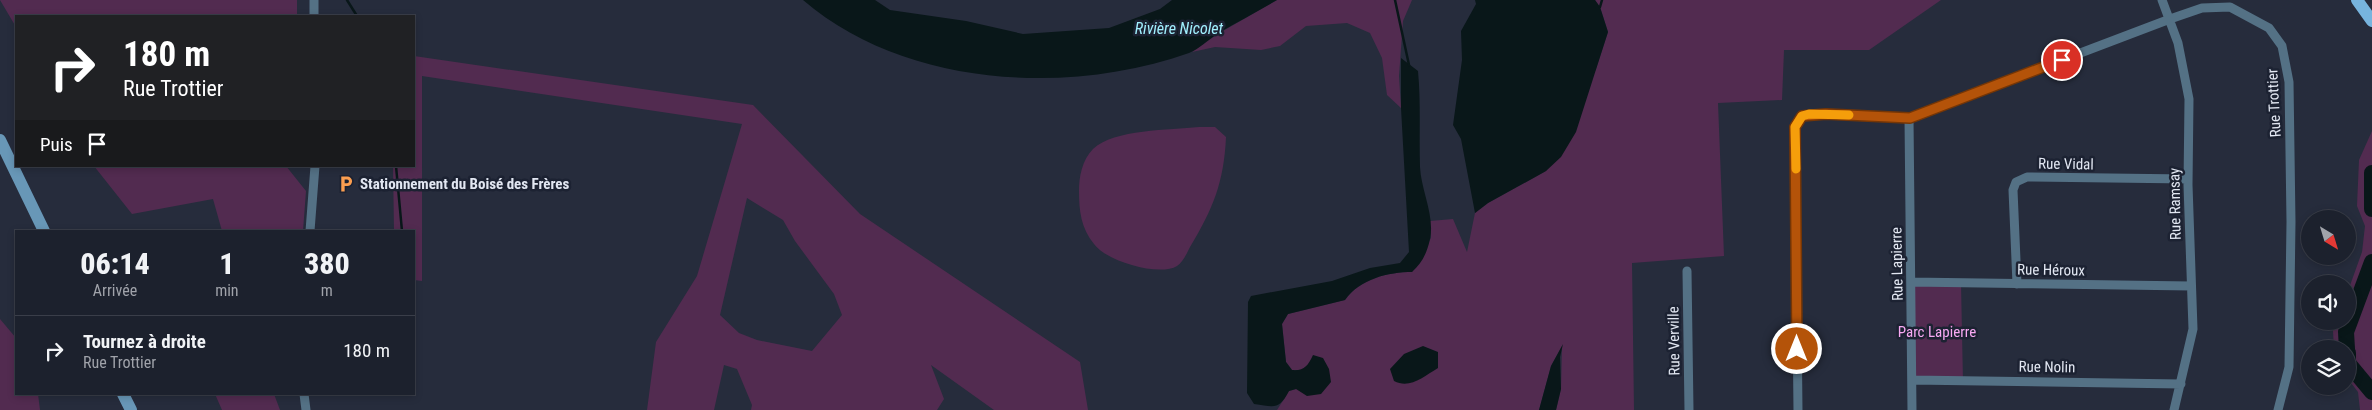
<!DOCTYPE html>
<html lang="fr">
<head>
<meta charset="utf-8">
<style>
	body { margin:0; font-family:"Roboto Condensed",sans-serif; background:#292e39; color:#f1f3f6; height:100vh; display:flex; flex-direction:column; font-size:19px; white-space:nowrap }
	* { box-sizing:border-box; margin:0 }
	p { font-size:16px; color:#a0a3aa }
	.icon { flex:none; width:28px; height:28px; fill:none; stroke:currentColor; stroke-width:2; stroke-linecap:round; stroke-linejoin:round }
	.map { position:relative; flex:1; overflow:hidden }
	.details { position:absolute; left:15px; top:230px; width:400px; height:165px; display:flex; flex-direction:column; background:#1c212d; border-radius:0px; box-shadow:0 2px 8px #0003,0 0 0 1px #3a3e49 }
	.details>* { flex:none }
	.guide { position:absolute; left:15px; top:15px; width:400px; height:152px; border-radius:0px; box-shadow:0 2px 8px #0003,0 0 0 1px #3a3e49; background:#202124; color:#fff; overflow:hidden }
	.needle { width:32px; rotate:142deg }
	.buttons { position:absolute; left:2301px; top:210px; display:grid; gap:10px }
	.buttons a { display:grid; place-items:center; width:55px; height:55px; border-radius:50%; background:#1c212d; box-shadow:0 2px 8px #0003,0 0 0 1px #3a3e49; font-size:25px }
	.pin { position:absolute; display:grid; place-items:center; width:42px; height:42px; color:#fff; margin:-21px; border:2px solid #fff; border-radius:50%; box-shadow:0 1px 5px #0007 }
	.me { position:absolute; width:55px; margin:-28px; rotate:0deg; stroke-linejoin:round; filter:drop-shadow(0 0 4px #0008) }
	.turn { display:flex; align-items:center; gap:18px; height:105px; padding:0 25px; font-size:22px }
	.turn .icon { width:65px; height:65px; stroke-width:2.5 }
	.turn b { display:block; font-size:35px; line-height:42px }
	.then { display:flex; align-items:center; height:48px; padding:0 25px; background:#0003; gap:10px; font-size:19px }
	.eta { display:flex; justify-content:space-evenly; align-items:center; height:85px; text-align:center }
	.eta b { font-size:30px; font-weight:800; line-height:35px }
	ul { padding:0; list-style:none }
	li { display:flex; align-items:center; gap:15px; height:70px; padding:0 25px; border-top:1px solid #3a3e49 }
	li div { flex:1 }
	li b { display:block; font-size:19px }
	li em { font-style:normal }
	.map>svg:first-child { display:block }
</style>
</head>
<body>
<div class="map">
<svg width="2372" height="410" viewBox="0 0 2372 410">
	<rect width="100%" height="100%" fill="#262c3c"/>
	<path fill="#522b50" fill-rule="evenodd" d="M0,0H297V16H16V27Z
		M1277,0H1412L1403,21L1399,76L1401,108L1387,95L1382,58L1370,33L1347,23L1306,26L1280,46L1261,50L1215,47L1192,52L1216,35Z
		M1595,0H1941L1869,50H1784L1782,100L1718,103L1724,256L1632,263L1634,410H1556L1561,389L1562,346L1551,366L1539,410H1277L1289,391L1296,389L1309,365L1301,370H1292L1286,362L1282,324L1288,314L1345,300C1360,279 1388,272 1412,272L1431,238L1430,221L1453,219L1467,252L1475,213L1488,203L1546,171L1596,69L1608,32L1600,7Z
		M414,56L753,105L860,214L1080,362L1088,410H994L931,365L944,399L937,410H751L752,405L737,369L724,365L714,410H647L656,342L697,276L742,124L422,76V281L414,280V231H394L393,166H414ZM747,198L783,220L795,241L834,294L842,315L812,351L757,340L739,333L720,315Z
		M1199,127H1215L1226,137C1224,182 1213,209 1190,247C1187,253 1183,262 1177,266C1159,277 1106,261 1094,244C1081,228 1079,211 1079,191C1079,177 1082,160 1093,149C1114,129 1170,130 1199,127Z
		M2372,131V410H2360L2358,392L2348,379V349H2334L2333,331L2336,321H2348V291L2362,252L2365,226L2357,206L2359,160Z
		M94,166H286L306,191L303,231H222L213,199L132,214Z
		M1911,282L1961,283L1963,382L1912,380Z
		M0,319L16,338V394H38L40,410H0Z
		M215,394H274L280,410H222Z"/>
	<path fill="#091719" d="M803,0H875L890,10L966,21L1023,34L1109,28L1160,9L1172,0H1277C1257,12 1237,22 1217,34C1208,40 1199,49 1189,53C1068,96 904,87 803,0Z
		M1475,0H1595L1600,7L1608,32L1576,132L1561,157L1546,171L1488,203L1475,213L1461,139L1453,125L1462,60L1461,31L1476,4Z
		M1401,58L1418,71C1421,103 1419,135 1420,167C1421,190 1435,216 1430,239C1427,253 1422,263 1412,272C1388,272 1360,279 1345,300L1288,314L1282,324L1286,362L1292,370C1304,371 1308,366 1313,355L1323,358L1329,369L1331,382L1321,394L1307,396L1296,389L1289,391C1279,410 1275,407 1254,404L1247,393L1248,302L1251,296L1332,281L1370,268L1400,263L1409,252L1401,108Z
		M1563,344L1560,357L1561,389L1556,410H1539L1551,366Z
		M1423,346L1438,352V368C1423,377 1410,389 1394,381L1390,369L1404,354Z"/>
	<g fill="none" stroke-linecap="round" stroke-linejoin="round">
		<path stroke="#091719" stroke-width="2.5" d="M347,0L357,16
			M1395,0L1409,65
			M1600,7L1602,0
			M396,166L402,231"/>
		<path stroke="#091719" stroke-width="16" d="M2372,173V209
			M2347,349L2346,332L2372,262
			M2348,353V363L2372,392"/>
		<path stroke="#547185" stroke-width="9" d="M314,0V16
			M2162,0L2178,43L2189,99L2188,185L2193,329L2174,410
			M1909,118L1912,410
			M310,231L315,166
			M1687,271L1689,410
			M1911,282L2191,286
			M2017,284L2013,190L2016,182L2027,177L2188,179
			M1912,380L2181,384
			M304,394L306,410
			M1798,410L1795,127L1802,116L1826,114L1909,118L2170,19L2202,8L2230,7L2269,28L2282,46L2289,82L2291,222L2289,367L2278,410"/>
		<path stroke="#6897b7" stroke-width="12" d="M0,140L44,231
			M123,394L131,410"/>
		<path stroke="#77b4de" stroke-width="12" d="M2357,0L2372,21"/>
	</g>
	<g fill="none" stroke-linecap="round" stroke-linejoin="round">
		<g stroke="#753606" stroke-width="12">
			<path id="route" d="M1797,349L1795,127L1802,116L1826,114L1910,118L2062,60"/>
		</g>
		<use href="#route" stroke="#b45309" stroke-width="9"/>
		<path stroke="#f59e0b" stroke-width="9" d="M1796,169L1795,127L1802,116L1809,114L1849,115"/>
	</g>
	<defs>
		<g id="parking-bare" transform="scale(1.35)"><path d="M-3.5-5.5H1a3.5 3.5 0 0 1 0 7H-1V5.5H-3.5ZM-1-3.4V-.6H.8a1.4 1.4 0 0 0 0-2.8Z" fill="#fb9e50" stroke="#1c2232" stroke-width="2.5" paint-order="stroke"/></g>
	</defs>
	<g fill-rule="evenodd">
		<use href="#parking-bare" x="346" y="184"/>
	</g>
	<g text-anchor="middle" stroke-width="5" stroke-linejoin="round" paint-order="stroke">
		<g font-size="15" fill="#e2e7f2" stroke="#1c2232">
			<text transform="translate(2274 103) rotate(-93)" y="5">Rue Trottier</text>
			<text transform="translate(2066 164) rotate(1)" y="5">Rue Vidal</text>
			<text transform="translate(2175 204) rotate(-91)" y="5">Rue Ramsay</text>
			<text transform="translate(1897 264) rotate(-91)" y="5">Rue Lapierre</text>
			<text transform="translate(2051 270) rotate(1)" y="5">Rue Héroux</text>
			<text transform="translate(1674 341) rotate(-91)" y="5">Rue Verville</text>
			<text transform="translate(2047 367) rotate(1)" y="5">Rue Nolin</text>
		</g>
		<g font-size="15" font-weight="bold" fill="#e2e7f2" stroke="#1c2232" text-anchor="start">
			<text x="360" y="189">Stationnement du Boisé des Frères</text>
		</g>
		<g font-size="15" fill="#f8a9f3" stroke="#1c2232">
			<text x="1937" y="337">Parc Lapierre</text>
		</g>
		<g font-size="16" font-style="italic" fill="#a1f0fe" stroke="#1c2232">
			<text x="1179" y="34">Rivière Nicolet</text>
		</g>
	</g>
</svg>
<div class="buttons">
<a><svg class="needle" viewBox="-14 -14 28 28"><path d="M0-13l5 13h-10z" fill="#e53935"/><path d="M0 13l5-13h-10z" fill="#a0a3aa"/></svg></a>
<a><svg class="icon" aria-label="sound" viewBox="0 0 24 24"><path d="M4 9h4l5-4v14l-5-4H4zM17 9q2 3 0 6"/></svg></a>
<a><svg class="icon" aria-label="layers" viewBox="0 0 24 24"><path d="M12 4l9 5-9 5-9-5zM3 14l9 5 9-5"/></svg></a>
</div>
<div class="pin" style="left:2062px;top:60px;background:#d93025"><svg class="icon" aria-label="arrive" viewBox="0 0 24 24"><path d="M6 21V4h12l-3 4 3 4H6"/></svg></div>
<svg class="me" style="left:1797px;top:349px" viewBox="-20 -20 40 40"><circle r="17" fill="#b45309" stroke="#fff" stroke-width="3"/><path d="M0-11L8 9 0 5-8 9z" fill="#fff"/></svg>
<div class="guide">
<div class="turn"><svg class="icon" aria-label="right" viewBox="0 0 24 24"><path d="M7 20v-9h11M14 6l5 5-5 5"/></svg><div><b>180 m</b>Rue Trottier</div></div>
<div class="then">Puis<svg class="icon" aria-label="arrive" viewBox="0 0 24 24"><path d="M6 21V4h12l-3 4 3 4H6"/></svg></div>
</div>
<section class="details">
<div class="eta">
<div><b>06:14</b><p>Arrivée</p></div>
<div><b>1</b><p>min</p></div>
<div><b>380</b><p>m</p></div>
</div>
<ul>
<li><svg class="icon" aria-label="right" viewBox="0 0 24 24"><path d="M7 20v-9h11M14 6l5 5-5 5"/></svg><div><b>Tournez à droite</b><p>Rue Trottier</p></div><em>180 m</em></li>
</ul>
</section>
</div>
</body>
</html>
